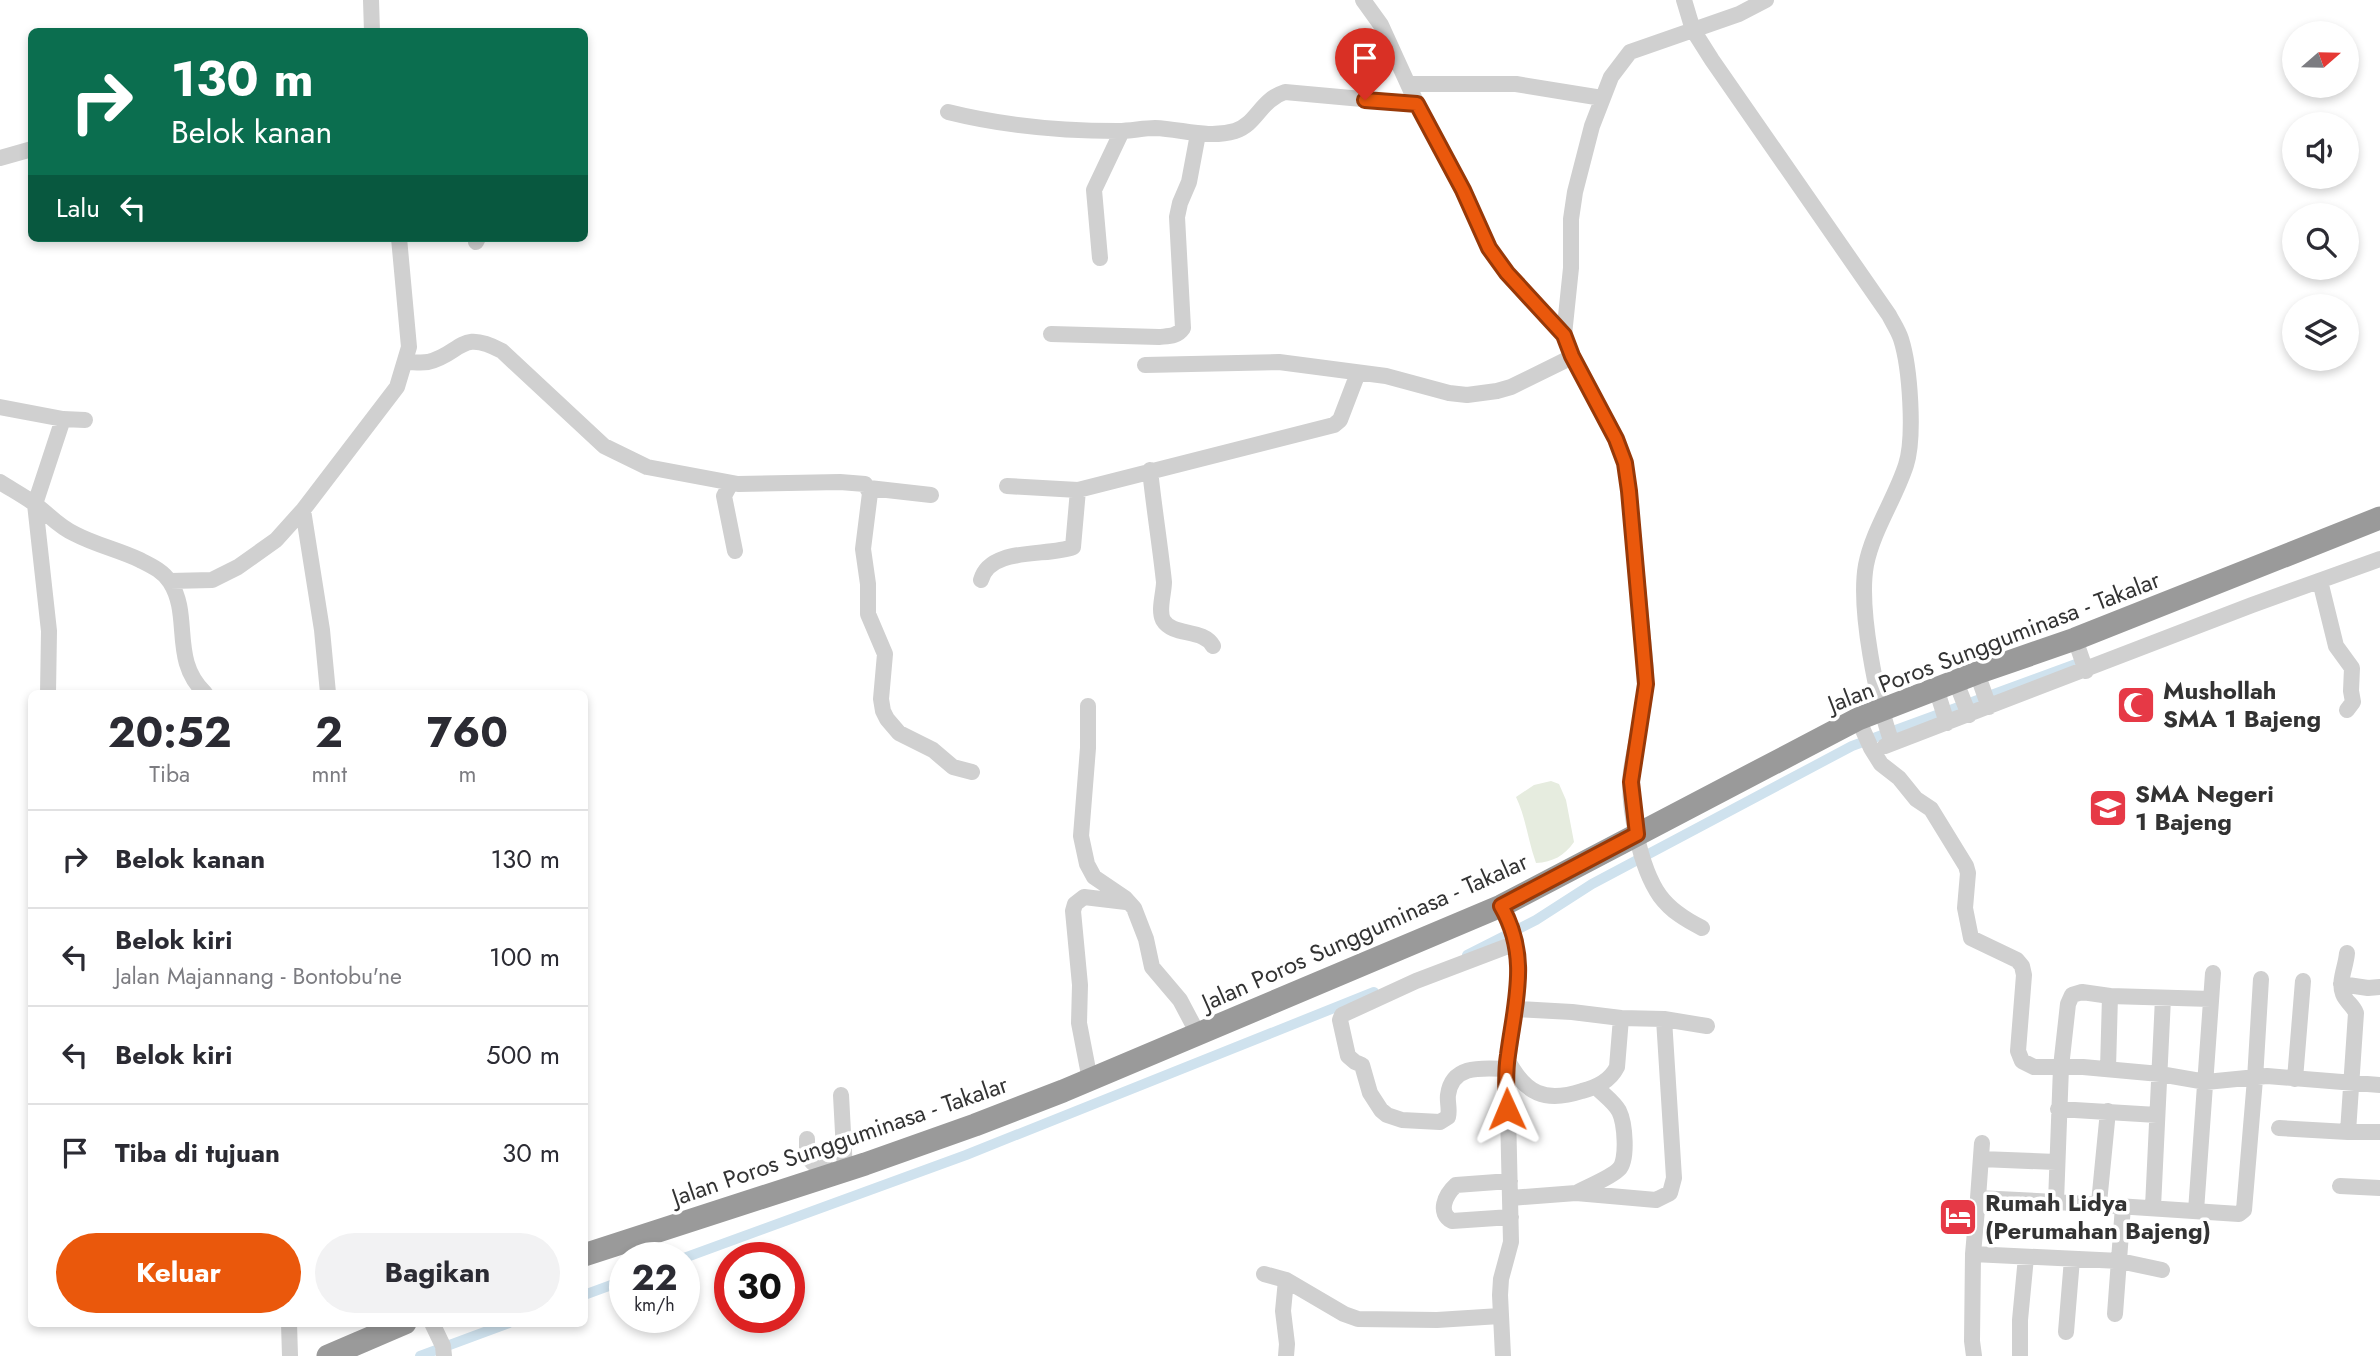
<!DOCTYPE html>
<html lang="id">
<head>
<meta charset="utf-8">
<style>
	body { margin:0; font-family:Jost,sans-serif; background:#f2f2f3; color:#2b2b33; height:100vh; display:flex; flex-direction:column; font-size:26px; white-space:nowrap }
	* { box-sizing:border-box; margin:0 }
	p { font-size:23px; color:#7c7c81 }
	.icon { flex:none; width:38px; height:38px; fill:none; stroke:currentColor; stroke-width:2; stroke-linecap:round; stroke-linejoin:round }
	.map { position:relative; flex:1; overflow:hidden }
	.side { position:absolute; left:28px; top:690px; width:560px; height:637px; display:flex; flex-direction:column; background:#fff; border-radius:10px; box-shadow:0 4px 10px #0003 }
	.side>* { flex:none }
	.top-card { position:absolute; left:28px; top:28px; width:560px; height:214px; border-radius:10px; box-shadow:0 4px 10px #0003; background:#0b6e4f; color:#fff; overflow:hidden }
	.needle { width:46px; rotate:70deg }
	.tools { position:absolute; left:2282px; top:21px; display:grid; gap:14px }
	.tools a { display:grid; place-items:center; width:77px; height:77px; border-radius:50%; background:#fff; box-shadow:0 4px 10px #0003; font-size:35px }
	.speed { position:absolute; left:609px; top:1242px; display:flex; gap:14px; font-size:35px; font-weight:700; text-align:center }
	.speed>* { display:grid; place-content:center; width:91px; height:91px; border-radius:50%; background:#fff; box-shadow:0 4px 10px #0003; line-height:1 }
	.speed small { font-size:18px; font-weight:400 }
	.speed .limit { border:10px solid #d22; background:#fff; color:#111 }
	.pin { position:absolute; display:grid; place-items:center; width:60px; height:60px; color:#fff; margin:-72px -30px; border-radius:50% 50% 50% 0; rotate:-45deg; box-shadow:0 0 7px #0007 }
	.pin .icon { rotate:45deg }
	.me { position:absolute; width:77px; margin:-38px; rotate:359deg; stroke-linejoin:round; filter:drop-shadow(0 0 5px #0008) }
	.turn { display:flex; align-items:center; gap:24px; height:147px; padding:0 28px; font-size:32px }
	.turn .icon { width:91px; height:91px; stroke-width:2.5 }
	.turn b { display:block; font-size:49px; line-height:60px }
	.then { display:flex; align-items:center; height:66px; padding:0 28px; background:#0003; gap:14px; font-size:26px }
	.eta { display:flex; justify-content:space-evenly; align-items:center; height:119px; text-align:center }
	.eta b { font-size:42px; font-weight:700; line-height:49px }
	.button { display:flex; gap:14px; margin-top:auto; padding:14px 28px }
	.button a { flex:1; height:80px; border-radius:42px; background:#ea580c; color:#fff; font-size:28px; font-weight:700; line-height:80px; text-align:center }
	.button a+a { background:#f2f2f3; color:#2b2b33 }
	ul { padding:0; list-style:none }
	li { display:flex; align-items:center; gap:21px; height:98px; padding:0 28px; border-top:2px solid #e1e1e2 }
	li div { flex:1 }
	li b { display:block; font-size:26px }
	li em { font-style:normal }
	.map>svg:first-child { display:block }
</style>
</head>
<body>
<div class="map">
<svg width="2380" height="1356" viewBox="0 0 2380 1356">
	<rect width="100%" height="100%" fill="#fff"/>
	<path fill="#e6ecdf" d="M1551,781L1559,784L1566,800L1574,842C1564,856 1553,862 1536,863C1528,841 1526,818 1516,797L1534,785Z"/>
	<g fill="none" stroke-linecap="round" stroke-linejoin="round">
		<path stroke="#cfe2ee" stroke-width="10" d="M1467,955L1536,920L1592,884L1852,746L2076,664
			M684,1258L966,1155L1374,992
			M584,1295L625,1280
			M420,1356L509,1323"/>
		<path stroke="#d0d0d0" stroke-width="16" d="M371,0L372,32
			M1363,0L1381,25L1417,104L1463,189L1489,248L1507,273L1564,335L1572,357L1616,439L1625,463L1629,491L1646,670C1647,704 1636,737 1631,771C1627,804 1640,868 1660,896C1671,911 1686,920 1702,928
			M1684,0L1693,30L1712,60L1889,315C1893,323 1898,330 1901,339C1910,367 1915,437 1906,465C1895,499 1873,530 1866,565C1858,609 1877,701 1892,743
			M1408,84H1516L1602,98
			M948,112C1004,126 1061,131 1118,131C1131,131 1143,128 1155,128C1182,129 1208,139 1235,131C1257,124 1260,100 1285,92L1417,104
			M0,158L32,149
			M476,242L478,238
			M1100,258L1094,190L1122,131
			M1051,334L1159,337C1168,336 1177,337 1183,328L1177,217L1180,203L1189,182L1198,134
			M1564,335L1571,268V219L1575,192L1592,126L1611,77L1630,52L1739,14L1766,0
			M405,362C413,362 421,363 428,362C462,354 459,328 502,351L604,446L647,467L738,484L840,482L865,484L870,493L863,549L868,584V614L885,654L881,699L883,711L887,719L899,733L933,750L953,767L972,772
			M1145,365L1279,362L1386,376L1449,393L1467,395L1497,391L1511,387L1572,357
			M0,407L63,419L85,420
			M1150,470C1154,508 1160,545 1164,582C1164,593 1158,610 1163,620C1173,637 1203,628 1213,646
			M0,482C11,489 22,495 32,502C48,513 57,526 75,534C96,545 119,550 140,560C152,566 163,571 170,582C192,616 170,660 205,693
			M731,483L724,496L735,551
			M1007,486L1078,490
			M869,488L931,495
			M303,510L322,630L328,693
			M981,580C990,546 1049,557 1073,547L1078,490L1334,425L1340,420L1358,373
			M170,581L212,580L238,567L276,540L303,510L397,387L409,347L399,238
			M2320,581L2336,646L2352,668L2351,691L2353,702L2347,710
			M2075,639L2086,671
			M1977,673L1989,707
			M1956,682L1969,715
			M1936,688L1947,723
			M48,693L49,631L35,504L63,419
			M1088,706V748L1081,836L1087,864L1094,877L1125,898L1134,908L1146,939L1152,967L1180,1000L1198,1034
			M1858,719L1871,748L1881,764L1899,778L1916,799L1931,809L1966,866L1968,873L1965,908L1971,938L2017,960L2022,966L2024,975L2018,1051L2022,1061L2034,1067H2083L2160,1074L2206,1082L2267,1076L2380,1085
			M1885,746L2252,605L2380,559
			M1501,906L1516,943L1518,989L1507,1069L1511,1242L1501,1279L1500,1295L1503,1356
			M2347,953C2346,967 2338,981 2343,994C2346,1002 2353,1005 2356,1013L2348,1132H2380
			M2341,984L2368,988L2380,987
			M2110,996L2082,992L2072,995L2068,1004L2061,1067L2056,1202L2239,1214L2244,1210L2255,1079L2261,979
			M1517,1009L1572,1012L1621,1018
			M1507,1059C1525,1094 1545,1103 1582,1091C1597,1087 1610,1081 1617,1067L1621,1018L1664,1019L1707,1026
			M1507,1069C1483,1068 1452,1064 1448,1095C1447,1102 1450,1109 1448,1117L1440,1122L1402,1120L1387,1115L1381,1110L1370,1093L1362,1065L1355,1062L1348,1056L1340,1020L1342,1015L1416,981L1516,943
			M2108,1069L2110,996L2211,999
			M2295,1079L2303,981
			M1090,1080L1079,1023L1080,985L1073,911L1075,904L1084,897L1126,902
			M841,1095L845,1170
			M2058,1109L2157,1115
			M2279,1128L2348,1132
			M807,1139V1156L813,1163L825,1165L829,1175
			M1982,1143L1978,1198L2056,1202
			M1981,1159L2056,1162
			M1510,1181L1456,1185C1445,1195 1437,1213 1452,1221L1511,1217
			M2340,1186L2380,1188
			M1576,1193C1587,1187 1612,1177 1619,1169C1628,1160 1625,1123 1619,1111C1614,1102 1604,1095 1596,1087
			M1511,1198L1576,1193L1656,1200L1670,1193L1674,1178L1664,1019
			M2099,1203L2108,1111
			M2153,1207L2163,998
			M2196,1211L2213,973
			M1973,1254L2120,1261L2162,1270
			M1264,1274L1286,1280
			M2115,1314L2123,1206
			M289,1323L290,1356
			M432,1323L443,1346L444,1356
			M2066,1332L2072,1259
			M1286,1356L1287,1344L1283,1311L1286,1280L1344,1314L1358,1319L1437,1320L1500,1316
			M1974,1356L1972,1341L1973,1254L1978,1198
			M2020,1356V1320L2026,1257"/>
		<path stroke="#9a9a9a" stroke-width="23" d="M584,1255L865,1164L975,1125L1063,1091L1501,906L1858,719L1977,673L2075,639L2380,518
			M328,1356L405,1323"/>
	</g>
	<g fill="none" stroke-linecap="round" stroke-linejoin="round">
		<g stroke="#983908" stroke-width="18">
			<path id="route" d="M1365,100L1417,104L1463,190L1489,248L1507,273L1564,335L1572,356L1616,439L1625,463L1629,491L1646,684L1631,782L1637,834L1501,906C1530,956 1515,1002 1508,1055C1505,1073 1506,1091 1507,1109"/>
		</g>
		<use href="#route" stroke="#ea580c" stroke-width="12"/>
	</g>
	<defs>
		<g id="mosque-square" transform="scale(2.0125)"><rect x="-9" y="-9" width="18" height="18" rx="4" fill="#e63946" stroke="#fff"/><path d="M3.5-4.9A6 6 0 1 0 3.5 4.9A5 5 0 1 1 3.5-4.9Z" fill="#fff"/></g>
		<g id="school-square" transform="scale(2.0125)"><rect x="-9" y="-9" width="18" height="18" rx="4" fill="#e63946" stroke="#fff"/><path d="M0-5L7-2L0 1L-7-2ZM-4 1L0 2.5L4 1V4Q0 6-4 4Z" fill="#fff"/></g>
		<g id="hotel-square" transform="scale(2.0125)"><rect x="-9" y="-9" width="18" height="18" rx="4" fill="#e63946" stroke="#fff"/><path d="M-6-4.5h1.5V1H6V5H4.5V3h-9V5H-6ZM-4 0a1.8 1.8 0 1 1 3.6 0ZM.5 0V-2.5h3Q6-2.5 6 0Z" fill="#fff"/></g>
	</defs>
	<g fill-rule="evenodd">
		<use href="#mosque-square" x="2136" y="705"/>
		<use href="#school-square" x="2108" y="808"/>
		<use href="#hotel-square" x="1958" y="1217"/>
	</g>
	<g text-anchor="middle" stroke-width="7" stroke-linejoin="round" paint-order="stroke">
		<g font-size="24" fill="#333" stroke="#fff">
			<text transform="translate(1994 642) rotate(-21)" y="8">Jalan Poros Sungguminasa - Takalar</text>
			<text transform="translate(1365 932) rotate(-24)" y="8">Jalan Poros Sungguminasa - Takalar</text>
			<text transform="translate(840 1141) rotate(-19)" y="8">Jalan Poros Sungguminasa - Takalar</text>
		</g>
		<g font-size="24" font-weight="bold" fill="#333" stroke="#fff" text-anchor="start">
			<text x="2163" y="699">Mushollah<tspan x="2163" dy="28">SMA 1 Bajeng</tspan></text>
			<text x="2135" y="802">SMA Negeri<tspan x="2135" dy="28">1 Bajeng</tspan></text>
			<text x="1985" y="1211">Rumah Lidya<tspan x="1985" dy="28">(Perumahan Bajeng)</tspan></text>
		</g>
	</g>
</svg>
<div class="tools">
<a><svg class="needle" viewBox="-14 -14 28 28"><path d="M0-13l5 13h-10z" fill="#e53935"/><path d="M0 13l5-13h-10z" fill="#7c7c81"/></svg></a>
<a><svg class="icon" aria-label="sound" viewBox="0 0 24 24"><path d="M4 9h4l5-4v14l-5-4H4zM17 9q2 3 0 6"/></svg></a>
<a><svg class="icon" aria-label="search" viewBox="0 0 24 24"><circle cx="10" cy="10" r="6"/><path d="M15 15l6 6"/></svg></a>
<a><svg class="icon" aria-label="layers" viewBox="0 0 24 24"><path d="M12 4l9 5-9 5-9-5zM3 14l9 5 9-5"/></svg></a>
</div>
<div class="speed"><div>22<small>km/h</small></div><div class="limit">30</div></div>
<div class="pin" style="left:1365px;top:100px;background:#d93025"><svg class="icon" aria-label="arrive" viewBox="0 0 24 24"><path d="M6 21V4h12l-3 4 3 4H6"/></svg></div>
<svg class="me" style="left:1507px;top:1109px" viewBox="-20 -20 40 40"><path d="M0-17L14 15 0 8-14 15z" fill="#ea580c" stroke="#fff" stroke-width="4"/></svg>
<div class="top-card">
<div class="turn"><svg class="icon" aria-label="right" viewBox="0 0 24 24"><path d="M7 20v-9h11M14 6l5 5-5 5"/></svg><div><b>130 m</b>Belok kanan</div></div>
<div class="then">Lalu<svg class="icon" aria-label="left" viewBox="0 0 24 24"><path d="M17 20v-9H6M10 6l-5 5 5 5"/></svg></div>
</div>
<section class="side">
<div class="eta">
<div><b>20:52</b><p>Tiba</p></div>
<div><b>2</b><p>mnt</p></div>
<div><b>760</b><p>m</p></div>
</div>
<ul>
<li><svg class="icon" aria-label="right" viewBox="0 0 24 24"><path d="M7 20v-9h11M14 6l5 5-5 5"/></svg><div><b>Belok kanan</b></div><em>130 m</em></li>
<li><svg class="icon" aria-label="left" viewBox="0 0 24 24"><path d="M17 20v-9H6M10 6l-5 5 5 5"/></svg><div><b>Belok kiri</b><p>Jalan Majannang - Bontobu'ne</p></div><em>100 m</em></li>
<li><svg class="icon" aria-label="left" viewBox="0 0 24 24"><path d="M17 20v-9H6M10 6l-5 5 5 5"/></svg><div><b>Belok kiri</b></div><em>500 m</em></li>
<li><svg class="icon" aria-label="arrive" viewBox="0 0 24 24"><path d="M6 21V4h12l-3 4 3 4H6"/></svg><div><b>Tiba di tujuan</b></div><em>30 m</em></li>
</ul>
<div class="button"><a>Keluar</a><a>Bagikan</a></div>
</section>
</div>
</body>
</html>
